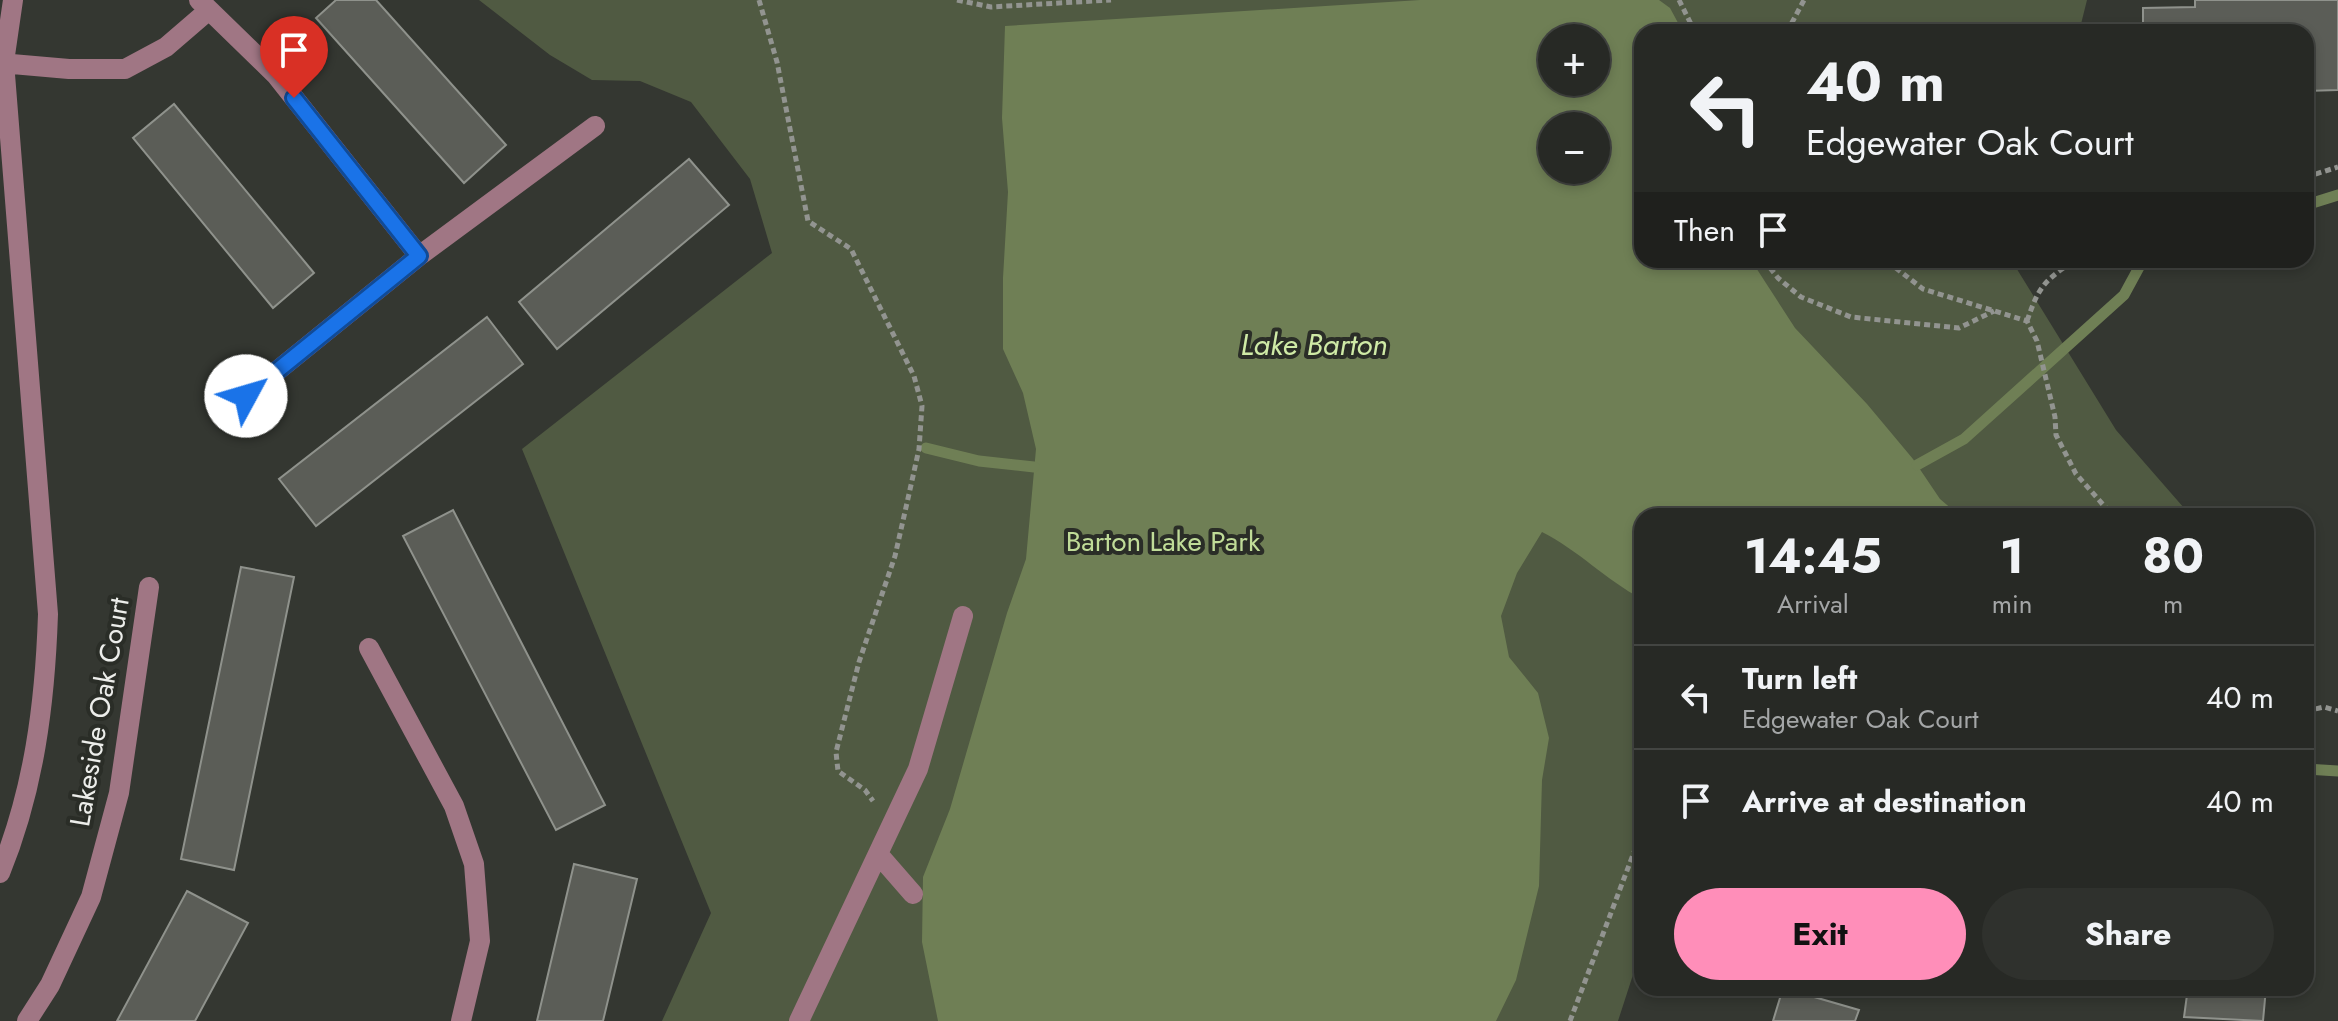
<!DOCTYPE html>
<html lang="en">
<head>
<meta charset="utf-8">
<style>
	body { margin:0; font-family:Jost,sans-serif; background:#2f312d; color:#f1f3f6; height:100vh; display:flex; flex-direction:column; font-size:30px; white-space:nowrap }
	* { box-sizing:border-box; margin:0 }
	p { font-size:26px; color:#a4a6a7 }
	.icon { flex:none; width:44px; height:44px; fill:none; stroke:currentColor; stroke-width:2; stroke-linecap:round; stroke-linejoin:round }
	.map { position:relative; flex:1; overflow:hidden }
	.drawer { position:absolute; left:1634px; top:508px; width:680px; height:488px; display:flex; flex-direction:column; background:#272925; border-radius:24px; box-shadow:0 4px 12px #0003,0 0 0 2px #434542 }
	.drawer>* { flex:none }
	.top-card { position:absolute; left:1634px; top:24px; width:680px; height:244px; border-radius:24px; box-shadow:0 4px 12px #0003,0 0 0 2px #434542; background:#272925; color:#f1f3f6; overflow:hidden }
	.tools { position:absolute; left:1538px; top:24px; display:grid; gap:16px }
	.tools a { display:grid; place-items:center; width:72px; height:72px; border-radius:50%; background:#272925; box-shadow:0 4px 12px #0003,0 0 0 2px #434542; font-size:40px }
	.pin { position:absolute; display:grid; place-items:center; width:68px; height:68px; color:#fff; margin:-82px -34px; border-radius:50% 50% 50% 0; rotate:-45deg; box-shadow:0 0 8px #0007 }
	.pin .icon { rotate:45deg }
	.me { position:absolute; width:88px; margin:-44px; rotate:51deg; stroke-linejoin:round; filter:drop-shadow(0 0 6px #0008) }
	.turn { display:flex; align-items:center; gap:28px; height:168px; padding:0 40px; font-size:36px }
	.turn .icon { width:104px; height:104px; stroke-width:2.5 }
	.turn b { display:block; font-size:56px; line-height:68px }
	.then { display:flex; align-items:center; height:76px; padding:0 40px; background:#0003; gap:16px; font-size:30px }
	.eta { display:flex; justify-content:space-evenly; align-items:center; height:136px; text-align:center }
	.eta b { font-size:48px; font-weight:700; line-height:56px }
	.button { display:flex; gap:16px; margin-top:auto; padding:16px 40px }
	.button a { flex:1; height:92px; border-radius:48px; background:#ff8eb9; color:#111; font-size:32px; font-weight:700; line-height:92px; text-align:center }
	.button a+a { background:#2f312d; color:#f1f3f6 }
	ul { padding:0; list-style:none }
	li { display:flex; align-items:center; gap:24px; height:104px; padding:0 40px; border-top:2px solid #434542 }
	li div { flex:1 }
	li b { display:block; font-size:30px }
	li em { font-style:normal }
	.map>svg:first-child { display:block }
</style>
</head>
<body>
<div class="map">
<svg width="2338" height="1021" viewBox="0 0 2338 1021">
	<rect width="100%" height="100%" fill="#343731"/>
	<path fill="#505a42" fill-rule="evenodd" d="M479,0H2087L2079,32H1642V260H2017L2015,266L2116,430L2191,516H1642V947L1618,1021H662L711,913L522,449L772,253L750,179L691,102L640,81L592,80L550,55ZM1552,38H1596V82H1552ZM1552,126H1596V170H1552Z"/>
	<path fill="#6f7f55" fill-rule="evenodd" d="M1420,0H1659L1670,8L1683,32H1642V260H1751L1795,328L1867,404L1913,459L1940,499L1960,516H1642V599C1606,580 1578,550 1542,532L1517,573L1501,616L1509,657L1538,693L1549,738L1542,780L1539,886L1516,980L1496,1021H938L922,942L923,877L950,809L1007,613L1026,559L1036,449L1023,393L1003,349V278L1008,192L1002,118L1005,26ZM1552,38H1596V82H1552ZM1552,126H1596V170H1552Z"/>
	<g fill="none" stroke-linecap="round" stroke-linejoin="round">
		<path stroke="#6f7f55" stroke-width="11" d="M2306,205L2338,195
			M926,448L979,461L1034,467
			M1917,465L1964,439L2124,295L2143,260
			M2306,769L2338,771"/>
	</g>
	<path fill="#5b5d57" stroke="#8f928c" stroke-width="2" d="M336,0H376L506,145L464,183L316,18Z
		M2195,0H2338V90L2306,91V32H2143V8L2195,7Z
		M174,104L314,273L273,308L133,138Z
		M689,159L729,205L557,349L519,302Z
		M487,317L523,364L316,526L279,479Z
		M453,510L605,805L556,830L403,536Z
		M241,567L294,577L234,870L181,859Z
		M574,864L637,879L603,1021H537Z
		M187,891L248,923L195,1021H117Z
		M1783,988L1859,1010L1855,1021H1773Z
		M1967,988H2050L2049,996Z
		M2114,988H2266L2263,1021L2184,1017L2187,995Z"/>
	<g fill="none" stroke-linecap="round" stroke-linejoin="round">
		<path stroke="#929490" stroke-width="5" stroke-dasharray="6 4" stroke-linecap="butt" d="M759,0L777,62L808,221L851,249L914,376L922,406L919,449L909,494L895,556L859,662L836,752L838,771L865,790L873,801
			M957,0L991,7L1111,0
			M1679,0L1695,32
			M1787,32L1804,0
			M2306,177L2338,167
			M1764,260L1778,278L1801,297L1851,317L1959,328L1994,311
			M1890,260L1892,265L1923,289L2027,321L2037,341L2055,417L2056,435L2076,474L2113,516
			M2027,321C2039,286 2044,281 2075,260
			M2306,711L2324,707L2338,711
			M1570,1021L1642,831"/>
		<path stroke="#a07684" stroke-width="20" d="M199,0L276,75L419,256
			M0,63L69,69H125L166,47L209,10
			M246,396L419,256L595,126
			M369,648L454,806L474,864L480,941L461,1021
			M879,855L913,894
			M0,873C34,790 45,704 48,614L4,62L13,0
			M27,1021L50,985L91,897L119,793L149,587
			M799,1021L918,769L963,616"/>
	</g>
	<g fill="none" stroke-linecap="round" stroke-linejoin="round">
		<g stroke="#114b97" stroke-width="20">
			<path id="route" d="M246,396L419,256L294,98"/>
		</g>
		<use href="#route" stroke="#1a73e8" stroke-width="14"/>
	</g>
	<g text-anchor="middle" stroke-width="8" stroke-linejoin="round" paint-order="stroke">
		<g font-size="28" fill="#c0dc98" stroke="#2a2d27">
			<text x="1163" y="551">Barton Lake Park</text>
		</g>
		<g font-size="28" fill="#ecedea" stroke="#2a2d27">
			<text transform="translate(99 712) rotate(-80)" y="10">Lakeside Oak Court</text>
		</g>
		<g font-size="30" font-style="italic" fill="#cfeaa6" stroke="#2a2d27">
			<text x="1314" y="355">Lake Barton</text>
		</g>
	</g>
</svg>
<div class="tools">
<a>+</a>
<a>−</a>
</div>
<div class="pin" style="left:294px;top:98px;background:#d93025"><svg class="icon" aria-label="arrive" viewBox="0 0 24 24"><path d="M6 21V4h12l-3 4 3 4H6"/></svg></div>
<svg class="me" style="left:246px;top:396px" viewBox="-20 -20 40 40"><circle r="19" fill="#fff"/><path d="M0-13L10 11 0 6-10 11z" fill="#1a73e8"/></svg>
<div class="top-card">
<div class="turn"><svg class="icon" aria-label="left" viewBox="0 0 24 24"><path d="M17 20v-9H6M10 6l-5 5 5 5"/></svg><div><b>40 m</b>Edgewater Oak Court</div></div>
<div class="then">Then<svg class="icon" aria-label="arrive" viewBox="0 0 24 24"><path d="M6 21V4h12l-3 4 3 4H6"/></svg></div>
</div>
<section class="drawer">
<div class="eta">
<div><b>14:45</b><p>Arrival</p></div>
<div><b>1</b><p>min</p></div>
<div><b>80</b><p>m</p></div>
</div>
<ul>
<li><svg class="icon" aria-label="left" viewBox="0 0 24 24"><path d="M17 20v-9H6M10 6l-5 5 5 5"/></svg><div><b>Turn left</b><p>Edgewater Oak Court</p></div><em>40 m</em></li>
<li><svg class="icon" aria-label="arrive" viewBox="0 0 24 24"><path d="M6 21V4h12l-3 4 3 4H6"/></svg><div><b>Arrive at destination</b></div><em>40 m</em></li>
</ul>
<div class="button"><a>Exit</a><a>Share</a></div>
</section>
</div>
</body>
</html>
